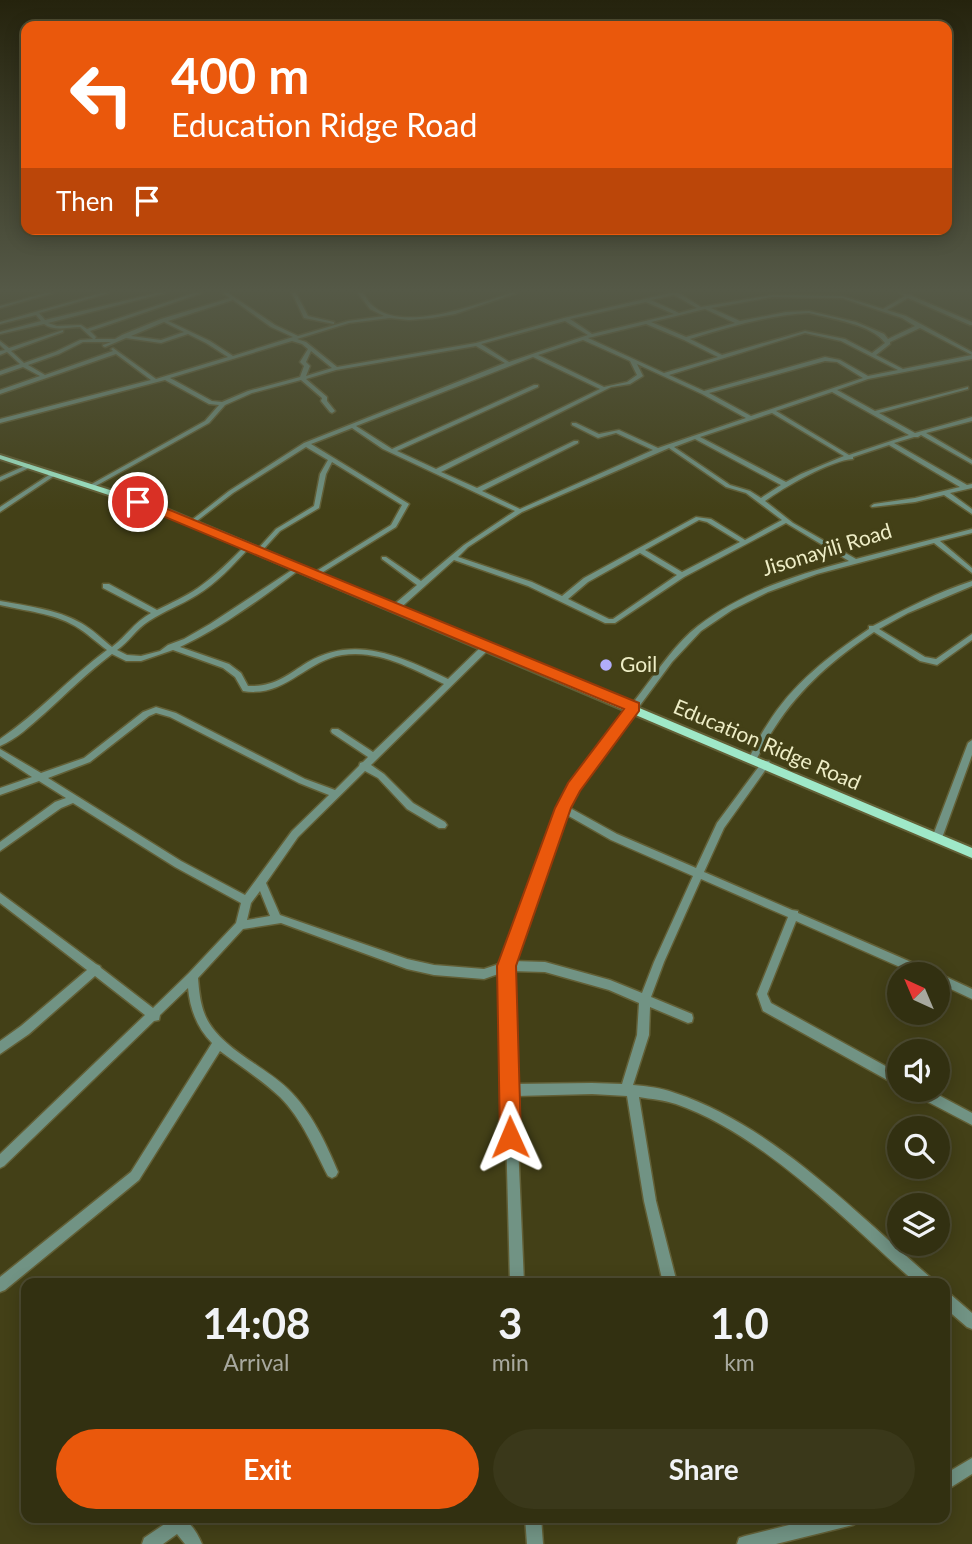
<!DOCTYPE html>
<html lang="en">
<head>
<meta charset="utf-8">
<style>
	body { margin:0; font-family:Lato,sans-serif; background:#3a381a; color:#f1f3f6; height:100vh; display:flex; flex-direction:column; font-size:26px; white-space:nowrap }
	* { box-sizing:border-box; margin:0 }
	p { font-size:23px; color:#a8a99f }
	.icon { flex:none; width:38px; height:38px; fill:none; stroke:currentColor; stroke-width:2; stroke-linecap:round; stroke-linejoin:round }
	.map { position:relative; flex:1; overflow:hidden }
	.sheet { position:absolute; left:21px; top:1278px; width:929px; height:245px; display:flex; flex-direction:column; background:#323011; border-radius:14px; box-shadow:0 4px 18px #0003,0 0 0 2px #4d4b31 }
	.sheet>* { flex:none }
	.hud { position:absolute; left:21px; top:21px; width:931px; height:214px; border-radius:14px; box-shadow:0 4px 18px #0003,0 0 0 2px #4d4b31; background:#ea580c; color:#fff; overflow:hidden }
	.needle { width:46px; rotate:316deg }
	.controls { position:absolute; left:887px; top:962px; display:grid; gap:14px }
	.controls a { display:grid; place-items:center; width:63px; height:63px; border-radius:50%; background:#323011; box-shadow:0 4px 18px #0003,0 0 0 2px #4d4b31; font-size:35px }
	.pin { position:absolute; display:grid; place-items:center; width:60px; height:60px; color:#fff; margin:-30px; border:4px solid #fff; border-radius:50%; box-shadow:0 2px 7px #0007 }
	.me { position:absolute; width:77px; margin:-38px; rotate:359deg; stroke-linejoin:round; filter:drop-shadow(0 0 5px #0008) }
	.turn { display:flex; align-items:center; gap:24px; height:147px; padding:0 35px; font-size:32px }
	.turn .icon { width:91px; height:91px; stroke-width:2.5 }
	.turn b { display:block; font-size:49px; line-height:60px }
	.then { display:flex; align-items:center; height:66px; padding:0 35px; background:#0003; gap:14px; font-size:26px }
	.eta { display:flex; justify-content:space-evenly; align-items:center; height:119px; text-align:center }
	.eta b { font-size:42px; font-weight:700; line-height:49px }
	.primary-button { display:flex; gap:14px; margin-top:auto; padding:14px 35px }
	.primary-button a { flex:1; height:80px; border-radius:42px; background:#ea580c; color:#fff; font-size:28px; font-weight:700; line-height:80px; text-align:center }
	.primary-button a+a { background:#3a381a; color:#f1f3f6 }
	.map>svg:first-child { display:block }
</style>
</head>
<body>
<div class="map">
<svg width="972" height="1544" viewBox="0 0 972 1544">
	<rect width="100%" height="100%" fill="#434017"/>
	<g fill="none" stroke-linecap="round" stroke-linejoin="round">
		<g stroke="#625f36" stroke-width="3">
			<path id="minor" d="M45,293H53L0,308V306Z
				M101,293H109L39,313L45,320L156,293H165L48,323L57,326L81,325L87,329L194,293H202L90,331L96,337L95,339H115L122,335L161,319L230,298L223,293H228L275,325L298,336L348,321L384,316L370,309L358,293H363C366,297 369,303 373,306C402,333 477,305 510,293H517L455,314L432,318L409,320L390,318L349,323L297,339L306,342L337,367L476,343L564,318L670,293H679L701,307L772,295L842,296L883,309L905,296L899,293L912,295V296L972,322V325H970L908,298L887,310L906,316L972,352V359L868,379L837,390L875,411L968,387V389L879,413L915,433L972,417V421L926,433L972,460V464L921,435L918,437H914L894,443L967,485L972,484V488L950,493L972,509V514L944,495L915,502L872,507L871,506L874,504L915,498L960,487L889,445L853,457V459C831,460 783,488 765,501L793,523L856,559L972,529V533L940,541L972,568V573L934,543L817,574L768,592L732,610L701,631L672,662L578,789L570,808L617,834L696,868L717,823L763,761H769L770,763L769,765L724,828L704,872L792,910L798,911V913L934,972L935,974L938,973L942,975L972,989V999L938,983V975H918L796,921L767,994L771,1003L900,1074V1087L763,1011L757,994L788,917L701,879L664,962L651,997L692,1014L693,1018L692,1022L688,1023L650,1007L649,1035L633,1085C647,1086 662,1088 675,1093C772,1125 855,1212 931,1278L933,1283H916C847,1222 763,1134 676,1104C664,1100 651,1099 639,1097L656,1201L677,1283H663L644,1201L627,1096L592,1094L516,1096L524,1283H510L505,1093L503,1090L504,1087L501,973L484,979L434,975L407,969L281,923L243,929L198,978C199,990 200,1003 205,1015C218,1047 263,1065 288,1089C311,1111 326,1143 338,1172L336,1176L332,1178L328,1176C314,1149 302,1119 280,1097C262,1080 240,1066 220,1051L139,1180L5,1290L0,1292V1277L131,1172L212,1043C197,1028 190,1009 188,988L160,1015L159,1020L154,1021L4,1166L0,1168V1154L145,1015L95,976L29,1034L0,1054V1041L21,1026L87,970L0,903V893L96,964L100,966L101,968L153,1008L189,973L236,923L241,903L175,867L73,803L61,808L0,851V842L55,802L66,798L39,781L0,795V788L32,777L0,756V749L41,773L84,758L143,712L156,707L176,713L305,779L335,790L359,766L360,763L363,762L368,757L332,733L331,731L332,729H338L373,752L444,684C413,669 378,649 342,655C305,661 285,698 243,691L235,677L223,668L173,650L141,661H126L112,654C88,672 67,693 45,713C31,725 17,739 0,746V739C39,713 69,678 107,650C96,642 87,633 75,626C53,613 25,611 0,605V601C27,606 56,609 81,623C92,629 102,639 112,647C127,636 133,623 151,613L103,588V584H109L157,610C171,603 185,597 198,588C215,576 230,561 245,546H249V548C233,565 217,583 197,595C181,605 164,611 149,621C136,629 129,642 117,650L127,655L141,656L160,651L168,645L184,639L210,624L298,566L300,567V569C262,598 223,627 180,647L229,664L241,673L248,686C275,687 287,675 308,662C357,634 403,658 448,679L483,645H489L490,647L489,649L371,765L384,774L413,803L445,822L447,825L445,828H439L407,809L378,778L365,771L298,837L266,883L280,915L407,959L434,965L484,969L502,963L538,861L560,810L558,808L562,805L571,785C595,753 618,722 642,691C658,670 677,642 698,626C742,592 796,575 849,561L786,523L684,577L615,623H605L528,586L454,560L397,611H391V607L417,585L382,559V557H386L421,581L464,545L515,511L383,449L352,428L311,444L409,504L396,527L315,577H311L310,575L391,525L402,505L332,462L326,474L319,508L280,531L260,553H256V551L276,529L314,506L320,474L328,460L306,447L233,493L193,524H189L188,523L229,491L304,443L505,363L476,346L336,370L306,379L327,397V401L335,411L332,413L330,412L321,401L322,398L301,380L252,393L225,405L209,423L92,488L90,487V485L205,421L219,405L209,404L165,380L0,423V419L151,380L116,354L0,394V390L40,376L23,367L0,375V371L20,364L7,352L0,355V351L5,350L0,345V341L9,348L63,330V332L11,351L24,363L55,352L80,340L93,339L80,327C67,327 55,332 44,324L0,334V332L41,321L36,315L0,324V322ZM674,295L697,308L679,313L651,300ZM772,297L842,298L902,318L915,326L888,339L884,334L856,322L809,311L786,312L740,321L711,308ZM233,300L271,327L293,337L233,356L210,341L168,321ZM646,302L674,314L592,334L570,319ZM705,309L735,323L686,337L651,322ZM809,313C831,319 872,324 885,343L872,353L845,339L805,331L722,355L690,339C729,327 768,315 809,313ZM565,321L588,335L509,362L481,344ZM164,322L184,332L161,340L131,336ZM646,324L684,340L718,357L664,373L588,338ZM920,328L972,355L903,369L876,355L890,344V342ZM805,333L841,341L898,370L868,376L840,360L825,357L704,391L669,375ZM188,334L206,343L228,357L156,379L113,348L111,349L113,351L45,375L28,365L59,354L83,342H111L103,345V346L105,347L126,338L161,343ZM583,340L630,361L637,375L627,382L604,387L538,355ZM292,341L302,344L308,349L300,362L304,366L300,377L248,391L222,402L212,401L170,378ZM311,351L332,368L306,376L310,366L306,362ZM533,357L600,389L436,469L397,451L538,387V385H534L392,449L356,426ZM825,361L837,362L863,378L751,416L709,393ZM637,364L702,394L746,418L658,448L619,430L599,434L576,423H572V425L598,438L616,433L653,450L520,509L482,491L578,443V441H574L477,488L441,472L611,387L630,384L643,376ZM832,392L909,435L849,455L776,411ZM772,413L844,456L801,474L786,482L700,437ZM695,439L781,485L761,498L750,491L730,485L674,447ZM669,448L726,487L746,493L782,520L745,540L711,519L696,517L584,578L562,596L532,582L458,557L468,547L522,512ZM699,520L707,522L740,542L682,572L645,550ZM640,553L677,575L613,619H609L568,599L588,582ZM156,713L170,717L299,783L329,795L292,831L245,895L181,861L48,778L90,762L149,716ZM567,815L611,840L693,876L654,962L642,993L610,980L545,962L513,961L548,861ZM260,891L270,916L247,920L251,903ZM511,971L545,972L609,990L639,1003L637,1035L622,1084L592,1083L516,1084Z
				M292,293H296L308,316L334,322V324L304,318Z
				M29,464L32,466L31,467L0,481V477Z
				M52,473L57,474L0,512V507Z
				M972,581V586L908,613L879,629L925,657L936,659L972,634V640L937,665L920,661L874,632C835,658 801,687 775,727C768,737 762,749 756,760H750L749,758C755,747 760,735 767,725C792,684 830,655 869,629V626H873C905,609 938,592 972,581Z
				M972,740V755L942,838L940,841L937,842L934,841L932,838L968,743Z
				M911,1090H929L972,1113V1125L913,1094Z
				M945,1292L950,1294L972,1313V1329L967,1327L945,1308Z
				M972,1458V1474L945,1491V1474Z
				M175,1517C189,1518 197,1532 202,1544H185L177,1534L163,1544H142L144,1538Z
				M525,1517H541L543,1544H527Z
				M821,1517H861L858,1522L853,1525L776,1544H737L739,1538L745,1536Z"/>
		</g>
		<g stroke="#625f36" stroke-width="4">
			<path id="major" d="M0,455L157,505L972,848V858L151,509L0,459Z"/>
		</g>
		<use href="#minor" fill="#719384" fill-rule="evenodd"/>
		<use href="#major" fill="#9fe8c8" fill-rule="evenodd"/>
	</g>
	<linearGradient id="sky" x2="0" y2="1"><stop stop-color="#25230d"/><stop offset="0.57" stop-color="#555947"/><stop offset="1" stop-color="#555947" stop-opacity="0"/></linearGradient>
	<rect width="972" height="510" fill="url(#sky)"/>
	<path fill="#ea580c" stroke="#983908" stroke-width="2" d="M134,499H143L639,703V711L580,791L571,808L516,966L521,1137L518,1145L510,1148L503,1145L500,1137L497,966L555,808L568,783L624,709L134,504Z"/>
	<circle fill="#b1adfa" stroke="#434017" stroke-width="2.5" cx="606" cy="665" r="7"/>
	<g text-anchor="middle" stroke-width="7" stroke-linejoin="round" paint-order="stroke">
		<g font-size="21" fill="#eeedc6" stroke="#434017">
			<text transform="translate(827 550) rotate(-17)" y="7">Jisonayili Road</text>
			<text transform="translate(767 745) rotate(23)" y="7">Education Ridge Road</text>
		</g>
		<g font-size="21" fill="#eeedc6" stroke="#434017" text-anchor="start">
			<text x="620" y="672">Goil</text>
		</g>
	</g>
</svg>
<div class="controls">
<a><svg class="needle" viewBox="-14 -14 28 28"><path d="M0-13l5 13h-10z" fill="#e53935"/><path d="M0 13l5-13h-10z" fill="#a8a99f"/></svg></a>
<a><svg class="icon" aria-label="sound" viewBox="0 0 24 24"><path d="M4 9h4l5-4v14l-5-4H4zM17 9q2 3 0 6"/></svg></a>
<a><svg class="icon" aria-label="search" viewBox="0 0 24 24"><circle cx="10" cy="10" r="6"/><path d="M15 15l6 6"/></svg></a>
<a><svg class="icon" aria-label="layers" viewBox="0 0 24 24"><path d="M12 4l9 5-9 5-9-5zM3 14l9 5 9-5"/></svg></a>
</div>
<div class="pin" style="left:138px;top:502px;background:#d93025"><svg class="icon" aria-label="arrive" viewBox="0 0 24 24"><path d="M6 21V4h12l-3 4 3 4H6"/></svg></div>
<svg class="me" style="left:510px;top:1137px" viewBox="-20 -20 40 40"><path d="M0-17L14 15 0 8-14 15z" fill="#ea580c" stroke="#fff" stroke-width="4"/></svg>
<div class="hud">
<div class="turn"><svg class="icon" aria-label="left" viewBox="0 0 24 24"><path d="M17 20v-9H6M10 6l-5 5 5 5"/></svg><div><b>400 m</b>Education Ridge Road</div></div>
<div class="then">Then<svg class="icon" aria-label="arrive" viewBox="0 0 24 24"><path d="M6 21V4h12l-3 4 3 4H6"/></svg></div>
</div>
<section class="sheet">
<div class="eta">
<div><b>14:08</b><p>Arrival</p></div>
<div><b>3</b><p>min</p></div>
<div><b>1.0</b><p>km</p></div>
</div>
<div class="primary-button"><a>Exit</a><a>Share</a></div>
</section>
</div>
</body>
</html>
